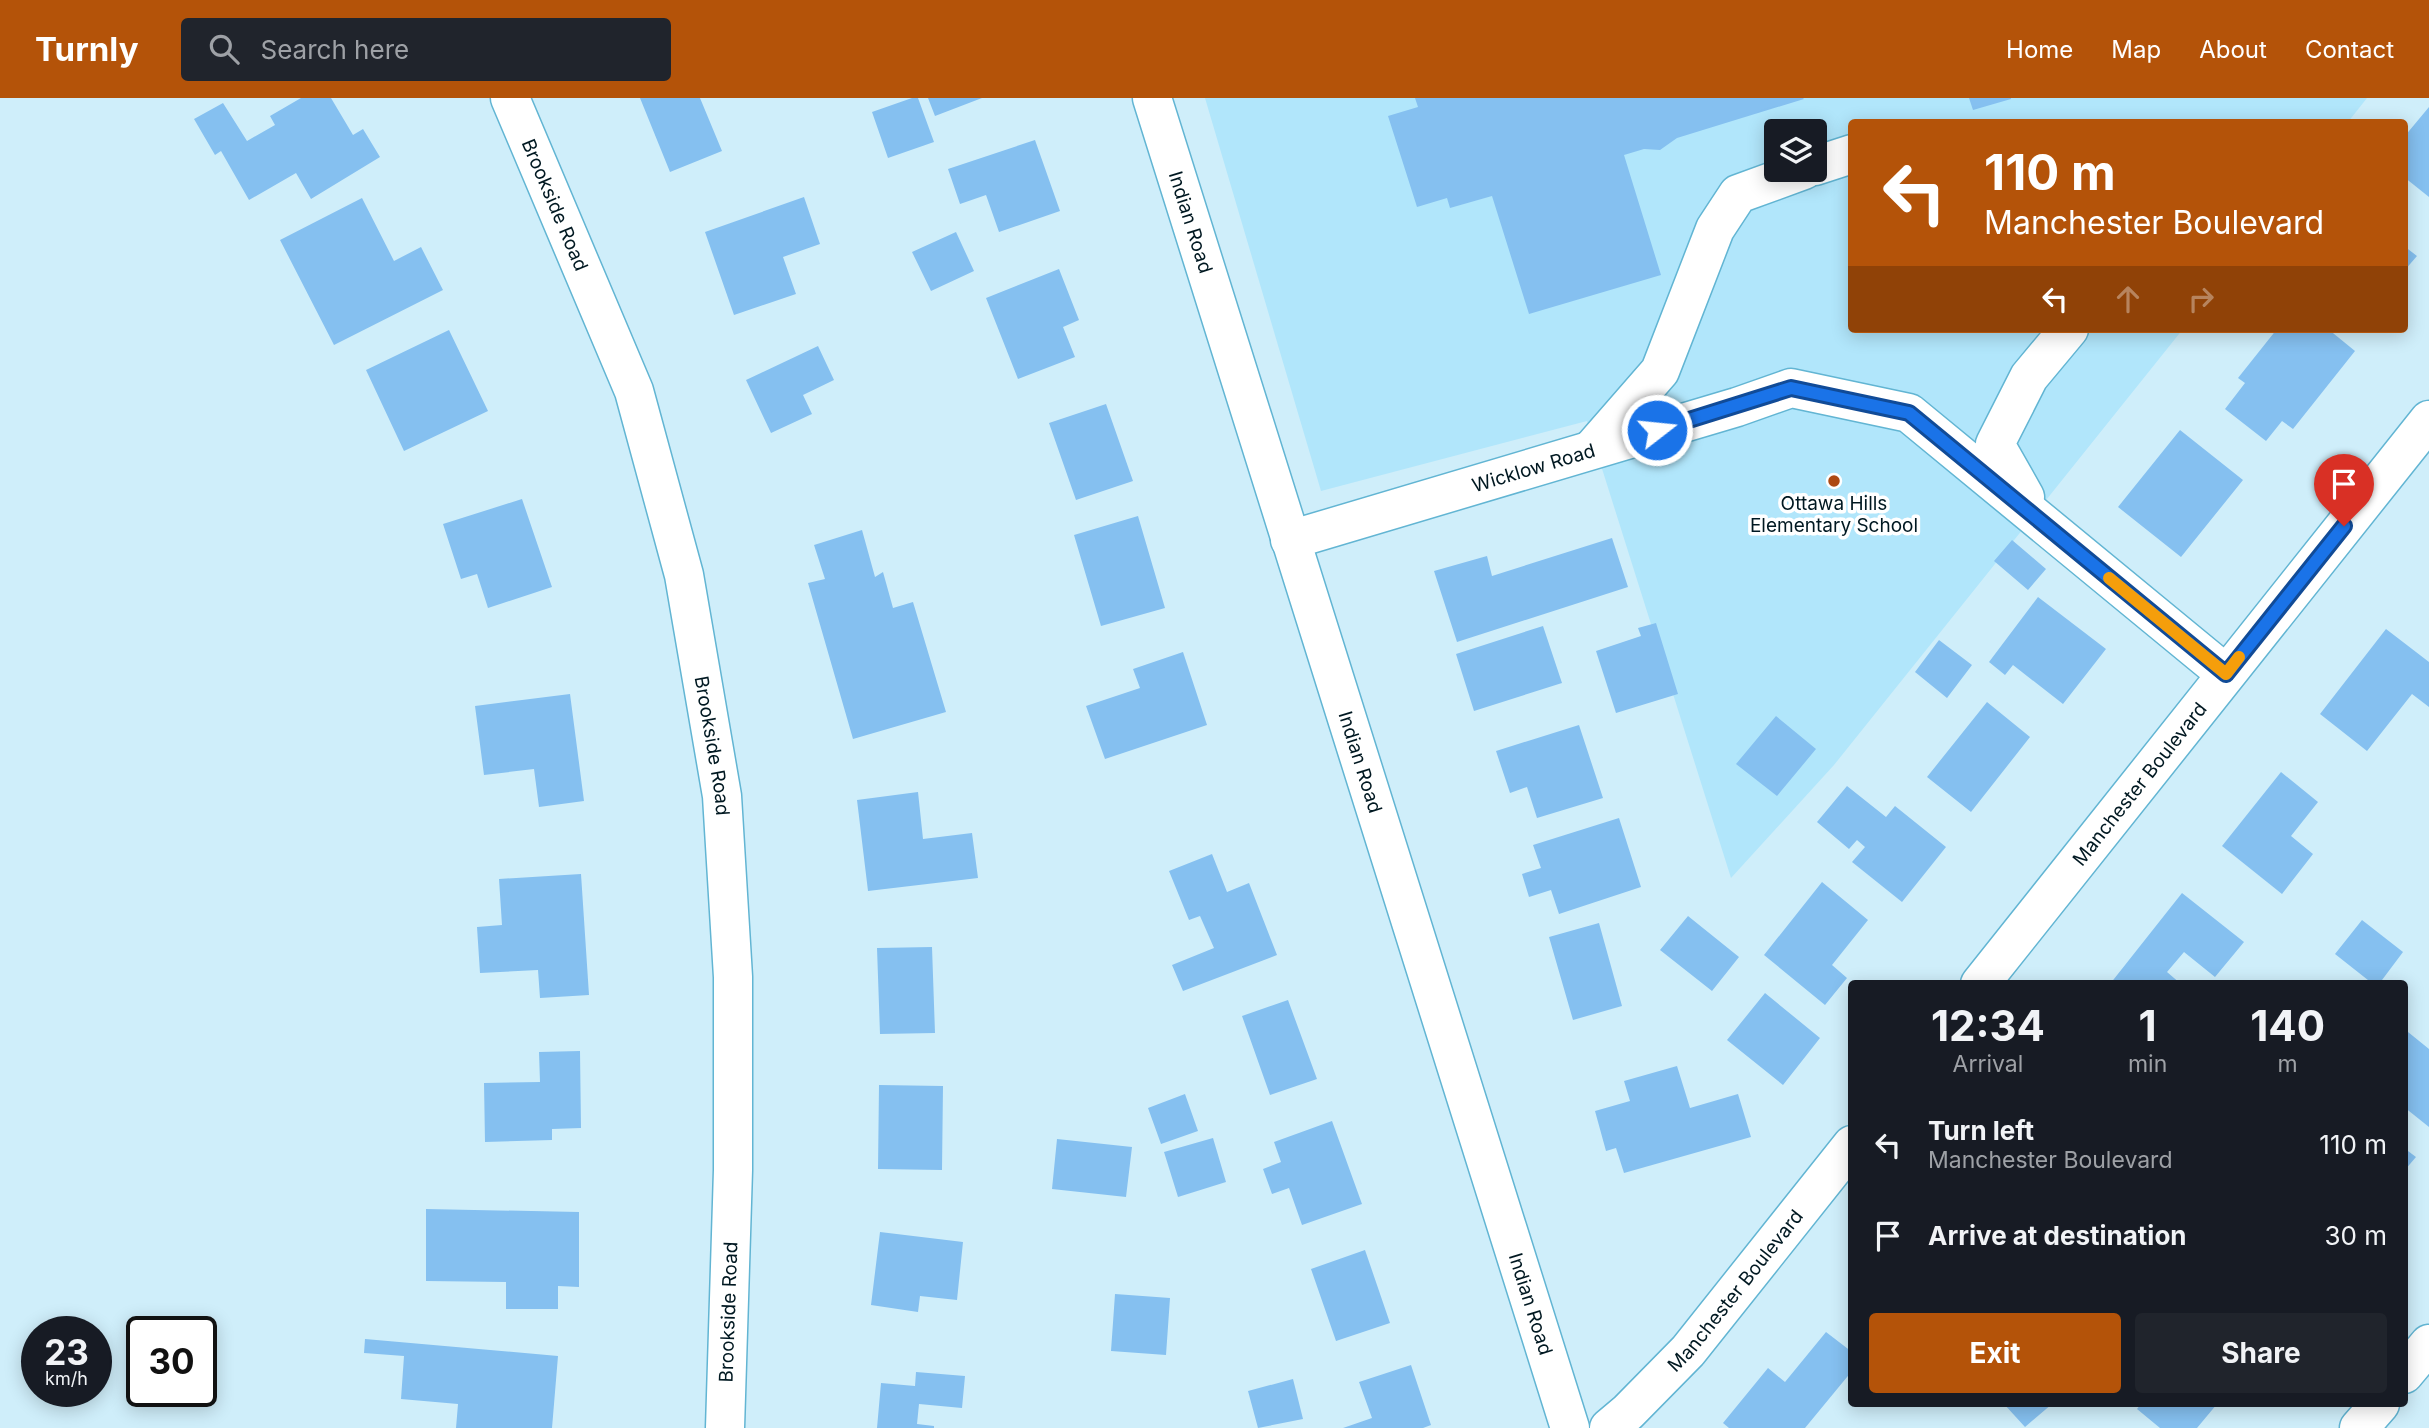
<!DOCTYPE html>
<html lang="en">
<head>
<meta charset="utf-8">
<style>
	body { margin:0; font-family:Inter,sans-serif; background:#20242c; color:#f1f3f6; height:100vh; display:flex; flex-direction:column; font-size:26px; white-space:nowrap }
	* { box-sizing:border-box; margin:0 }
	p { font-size:23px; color:#9ea1a6 }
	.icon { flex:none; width:38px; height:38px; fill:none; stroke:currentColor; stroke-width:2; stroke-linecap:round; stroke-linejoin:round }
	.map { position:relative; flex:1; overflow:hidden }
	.drawer { position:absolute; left:1848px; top:882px; width:560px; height:427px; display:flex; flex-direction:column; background:#171b24; border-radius:7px; box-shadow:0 4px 18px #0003 }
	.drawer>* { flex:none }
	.top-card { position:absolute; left:1848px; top:21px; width:560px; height:214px; border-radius:7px; box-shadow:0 4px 18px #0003; background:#b45309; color:#fff; overflow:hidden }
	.tools { position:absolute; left:1764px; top:21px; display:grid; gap:14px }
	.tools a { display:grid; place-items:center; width:63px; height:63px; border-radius:7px; background:#171b24; box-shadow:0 4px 18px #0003; font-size:35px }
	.speed { position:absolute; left:21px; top:1218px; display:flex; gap:14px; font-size:35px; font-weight:700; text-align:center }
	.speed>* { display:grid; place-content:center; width:91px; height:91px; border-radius:50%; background:#171b24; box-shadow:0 4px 18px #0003; line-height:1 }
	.speed small { font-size:18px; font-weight:400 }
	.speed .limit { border:4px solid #111; border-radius:10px; background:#fff; color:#111 }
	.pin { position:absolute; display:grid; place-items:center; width:60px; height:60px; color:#fff; margin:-72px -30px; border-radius:50% 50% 50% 0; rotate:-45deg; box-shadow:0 0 7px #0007 }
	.pin .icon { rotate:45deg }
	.me { position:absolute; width:77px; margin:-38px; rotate:74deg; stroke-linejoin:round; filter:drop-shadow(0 0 5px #0008) }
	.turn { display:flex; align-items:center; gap:24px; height:147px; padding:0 21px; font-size:32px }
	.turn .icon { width:91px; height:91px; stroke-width:2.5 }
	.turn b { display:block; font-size:49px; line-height:60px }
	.lanes { display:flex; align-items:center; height:66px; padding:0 21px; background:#0003; justify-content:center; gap:35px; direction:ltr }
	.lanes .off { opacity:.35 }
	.eta { display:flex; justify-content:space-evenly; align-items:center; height:119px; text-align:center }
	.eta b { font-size:42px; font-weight:700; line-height:49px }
	.action { display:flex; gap:14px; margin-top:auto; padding:14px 21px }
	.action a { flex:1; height:80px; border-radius:7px; background:#b45309; color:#fff; font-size:28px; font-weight:700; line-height:80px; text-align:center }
	.action a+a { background:#20242c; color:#f1f3f6 }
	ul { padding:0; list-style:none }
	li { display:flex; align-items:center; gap:21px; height:91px; padding:0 21px }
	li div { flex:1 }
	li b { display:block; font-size:26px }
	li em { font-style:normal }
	header { display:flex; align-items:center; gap:42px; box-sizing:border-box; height:98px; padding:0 35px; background:#b45309; color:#fff }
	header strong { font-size:33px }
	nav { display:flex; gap:38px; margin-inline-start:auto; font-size:24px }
	.search { width:490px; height:63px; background:#20242c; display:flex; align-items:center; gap:18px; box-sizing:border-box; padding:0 24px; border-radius:7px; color:#9ea1a6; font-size:26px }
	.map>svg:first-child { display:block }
</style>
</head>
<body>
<header>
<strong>Turnly</strong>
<div class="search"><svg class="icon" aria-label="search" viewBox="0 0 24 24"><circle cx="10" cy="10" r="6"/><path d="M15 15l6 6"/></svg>Search here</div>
<nav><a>Home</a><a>Map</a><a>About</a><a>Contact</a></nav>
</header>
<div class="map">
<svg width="2429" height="1330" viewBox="0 0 2429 1330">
	<rect width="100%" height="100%" fill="#cfeefa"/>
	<path fill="#b1e6fb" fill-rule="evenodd" d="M1205,0H2367L2348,24H1852V231H2183L1834,667L1731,780L1587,323L1321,393ZM1776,33H1815V72H1776Z"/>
	<path fill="#85c0f0" d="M301,0H331L353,37L363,31L380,59L311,101L296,75L249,102L221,53L215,57L194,21L223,5L247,43L275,27L270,18Z
		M640,0H700L722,53L670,74Z
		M912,0H918L934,44L888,60L872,14Z
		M928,0H982L935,18Z
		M1415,0H1803L1804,1L1677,40L1660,52L1644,51L1624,57L1661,177L1529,216L1492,98L1450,110L1447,100L1417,109L1388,18L1418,9Z
		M1969,0H2011V1L1973,12Z
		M2429,9V99L2404,79V39Z
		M1035,42L1060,113L999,134L986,97L960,106L948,71Z
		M804,99L820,146L783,159L796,196L734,217L705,134Z
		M362,100L394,163L421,149L443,192L334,247L280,142Z
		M956,134L974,173L931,193L912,154Z
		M2404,148L2417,158L2404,173Z
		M1059,171L1079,222L1063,229L1075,259L1018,281L986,200Z
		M2277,231H2328L2355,253L2293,331L2282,323L2266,343L2225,311L2245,285L2238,280Z
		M449,232L488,313L404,353L366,272Z
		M818,248L834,282L803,297L812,316L771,335L746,282Z
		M1106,306L1133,383L1076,402L1049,325Z
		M2180,332L2243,382L2181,459L2118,409Z
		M522,401L552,489L488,510L477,476L461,481L443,426Z
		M1138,418L1165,510L1101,528L1074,437Z
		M862,432L875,479L883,474L893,510L913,504L946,614L853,641L808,485L825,481L814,447Z
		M1612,440L1628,489L1457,544L1434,473L1487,458L1492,478Z
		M2012,442L2046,471L2028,492L1994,463Z
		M2038,499L2106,551L2063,606L2013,567L2005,577L1989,564Z
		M1656,525L1678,596L1616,615L1596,553L1641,538L1638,530Z
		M1543,528L1562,585L1474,613L1456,556Z
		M2386,531L2429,564V609L2412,596L2367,653L2320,616Z
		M1939,542L1972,567L1947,600L1915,574Z
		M1183,554L1207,627L1105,661L1086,608L1140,590L1133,571Z
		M570,596L584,703L539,709L534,671L484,677L475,608Z
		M1987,604L2030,639L1971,714L1927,679Z
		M1776,618L1816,651L1777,698L1736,666Z
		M1579,627L1603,700L1537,720L1527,689L1510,695L1496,653Z
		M2281,674L2318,704L2291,738L2313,756L2282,796L2222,748Z
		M1847,688L1886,719L1895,708L1946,749L1902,804L1852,764L1865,749L1857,742L1849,751L1817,724Z
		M918,694L923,741L972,735L978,780L868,793L857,702Z
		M1619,720L1641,789L1559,816L1551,792L1529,799L1522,776L1541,770L1533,747Z
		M1212,756L1227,794L1249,785L1277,857L1183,893L1172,867L1214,850L1200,818L1189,822L1169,773Z
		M581,776L589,897L540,900L538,872L480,875L477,829L502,827L499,781Z
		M1822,784L1868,822L1832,867L1847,880L1825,907L1764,857Z
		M2182,795L2244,844L2215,879L2184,854L2167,874L2181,886H2110Z
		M1688,818L1739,859L1712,893L1660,852Z
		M2362,822L2403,854L2379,886H2373L2335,856Z
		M1599,825L1622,908L1573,922L1549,839Z
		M932,849L935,935L880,936L877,850Z
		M1765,895L1820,940L1783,987L1727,942Z
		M1288,902L1317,981L1270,997L1242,918Z
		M2408,934L2429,951V1029L2404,1009V938Z
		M580,953L581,1030L552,1031V1042L485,1044L484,985L540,984L539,954Z
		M1677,968L1690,1010L1738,996L1751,1039L1624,1075L1616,1050L1606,1053L1595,1013L1630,1003L1624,983Z
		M879,987L943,988L942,1072L878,1071Z
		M1185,996L1198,1033L1161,1046L1148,1010Z
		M1332,1023L1362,1106L1302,1127L1289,1090L1272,1096L1263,1071L1281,1064L1274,1044Z
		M1213,1040L1226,1084L1178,1099L1164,1054Z
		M1057,1041L1132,1049L1126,1099L1052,1091Z
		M2404,1050L2416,1059L2404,1073Z
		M426,1111L579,1114V1189L558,1188V1211H506V1184L426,1183Z
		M880,1134L963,1144L957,1202L920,1198L918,1214L871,1207Z
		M1365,1152L1390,1225L1336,1243L1311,1171Z
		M1115,1196L1170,1200L1166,1257L1111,1253Z
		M1826,1234L1852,1254V1273L1805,1330H1729L1723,1325L1768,1270L1785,1284Z
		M365,1241L558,1258L552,1330H456L458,1306L401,1301L404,1258L364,1255Z
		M1411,1267L1431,1327L1423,1330H1343L1372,1320L1359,1284Z
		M916,1274L965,1278L962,1310L919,1306L917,1326L934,1328V1330H877L881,1285L915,1288Z
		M1293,1281L1303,1321L1258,1330L1248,1293Z
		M2004,1306H2052L2025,1329Z
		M2141,1306H2217L2197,1330H2160L2137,1311Z"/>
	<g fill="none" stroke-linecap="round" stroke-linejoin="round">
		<g stroke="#62b5d3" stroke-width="41">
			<g id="minor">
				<path id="s1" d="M510,0L634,293L684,477L722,698L733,879V1072L725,1330"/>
				<path id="s2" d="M1152,0L1570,1330"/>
				<path d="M1815,68L1852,56"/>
				<path d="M1592,351L1660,273L1715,131L1738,96L1804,72"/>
				<path d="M2025,399L1995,346L2029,279L2069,231"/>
				<path id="s3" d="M1290,442L1737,309L1791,290L1909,315L2226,576"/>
				<path id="s4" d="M1980,886L2429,322"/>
				<path d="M2404,1276L2429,1246"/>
				<path id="s5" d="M1609,1330L1628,1314L1688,1253L1852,1047"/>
				<path d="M2359,1330L2380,1306"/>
			</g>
		</g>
		<use href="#minor" stroke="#fff" stroke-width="38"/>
	</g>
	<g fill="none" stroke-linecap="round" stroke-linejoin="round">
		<g stroke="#114b97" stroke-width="18">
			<path id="route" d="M1657,332L1791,290L1909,315L2226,576L2344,428"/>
		</g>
		<use href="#route" stroke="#1a73e8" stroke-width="12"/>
		<path stroke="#f59e0b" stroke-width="12" d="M2109,480L2226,576L2239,559"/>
	</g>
	<circle fill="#ad4913" stroke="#fff" stroke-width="2.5" cx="1834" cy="383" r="7"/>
	<g text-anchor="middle" stroke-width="7" stroke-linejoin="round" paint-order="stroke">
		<g font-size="19" fill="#001821" stroke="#fff">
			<text dy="7" stroke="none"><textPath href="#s1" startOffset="116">Brookside Road</textPath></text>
			<text dy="7" stroke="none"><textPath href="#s2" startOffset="130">Indian Road</textPath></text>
			<text dy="7" stroke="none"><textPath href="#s3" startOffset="254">Wicklow Road</textPath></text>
			<text dy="7" stroke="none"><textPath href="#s1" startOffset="682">Brookside Road</textPath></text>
			<text dy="7" stroke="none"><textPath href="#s2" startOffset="696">Indian Road</textPath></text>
			<text dy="7" stroke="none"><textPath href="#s4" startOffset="256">Manchester Boulevard</textPath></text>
			<text dy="7" stroke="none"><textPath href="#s5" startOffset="187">Manchester Boulevard</textPath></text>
			<text dy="7" stroke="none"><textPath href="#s2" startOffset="1264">Indian Road</textPath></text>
			<text transform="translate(728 1214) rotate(-88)" y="7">Brookside Road</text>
		</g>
		<g font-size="19" fill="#001821" stroke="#fff">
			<text x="1834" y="412">Ottawa Hills<tspan x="1834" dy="22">Elementary School</tspan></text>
		</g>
	</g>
</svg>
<div class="tools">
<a><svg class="icon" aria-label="layers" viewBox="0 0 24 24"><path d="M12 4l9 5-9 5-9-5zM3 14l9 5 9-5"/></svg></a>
</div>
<div class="speed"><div>23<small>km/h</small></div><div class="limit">30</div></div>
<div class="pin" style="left:2344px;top:428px;background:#d93025"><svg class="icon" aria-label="arrive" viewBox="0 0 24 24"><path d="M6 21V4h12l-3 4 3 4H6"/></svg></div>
<svg class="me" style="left:1657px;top:332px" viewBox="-20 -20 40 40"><circle r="17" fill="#1a73e8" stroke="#fff" stroke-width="3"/><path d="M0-11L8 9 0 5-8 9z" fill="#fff"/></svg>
<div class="top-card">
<div class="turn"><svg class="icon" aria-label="left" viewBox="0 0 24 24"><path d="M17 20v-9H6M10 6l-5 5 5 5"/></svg><div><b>110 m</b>Manchester Boulevard</div></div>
<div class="lanes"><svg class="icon" aria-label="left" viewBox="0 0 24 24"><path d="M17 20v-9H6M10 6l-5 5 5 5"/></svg><svg class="icon off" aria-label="ahead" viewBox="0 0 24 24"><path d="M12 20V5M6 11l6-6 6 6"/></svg><svg class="icon off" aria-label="right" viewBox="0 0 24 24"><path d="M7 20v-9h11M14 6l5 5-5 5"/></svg></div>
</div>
<section class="drawer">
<div class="eta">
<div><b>12:34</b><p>Arrival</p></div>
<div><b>1</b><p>min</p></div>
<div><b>140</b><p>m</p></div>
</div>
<ul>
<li><svg class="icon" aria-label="left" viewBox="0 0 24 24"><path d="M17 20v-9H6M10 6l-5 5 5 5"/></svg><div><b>Turn left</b><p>Manchester Boulevard</p></div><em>110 m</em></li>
<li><svg class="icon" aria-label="arrive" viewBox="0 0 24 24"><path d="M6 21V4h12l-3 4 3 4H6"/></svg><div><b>Arrive at destination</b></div><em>30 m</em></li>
</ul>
<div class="action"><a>Exit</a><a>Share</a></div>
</section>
</div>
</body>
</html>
